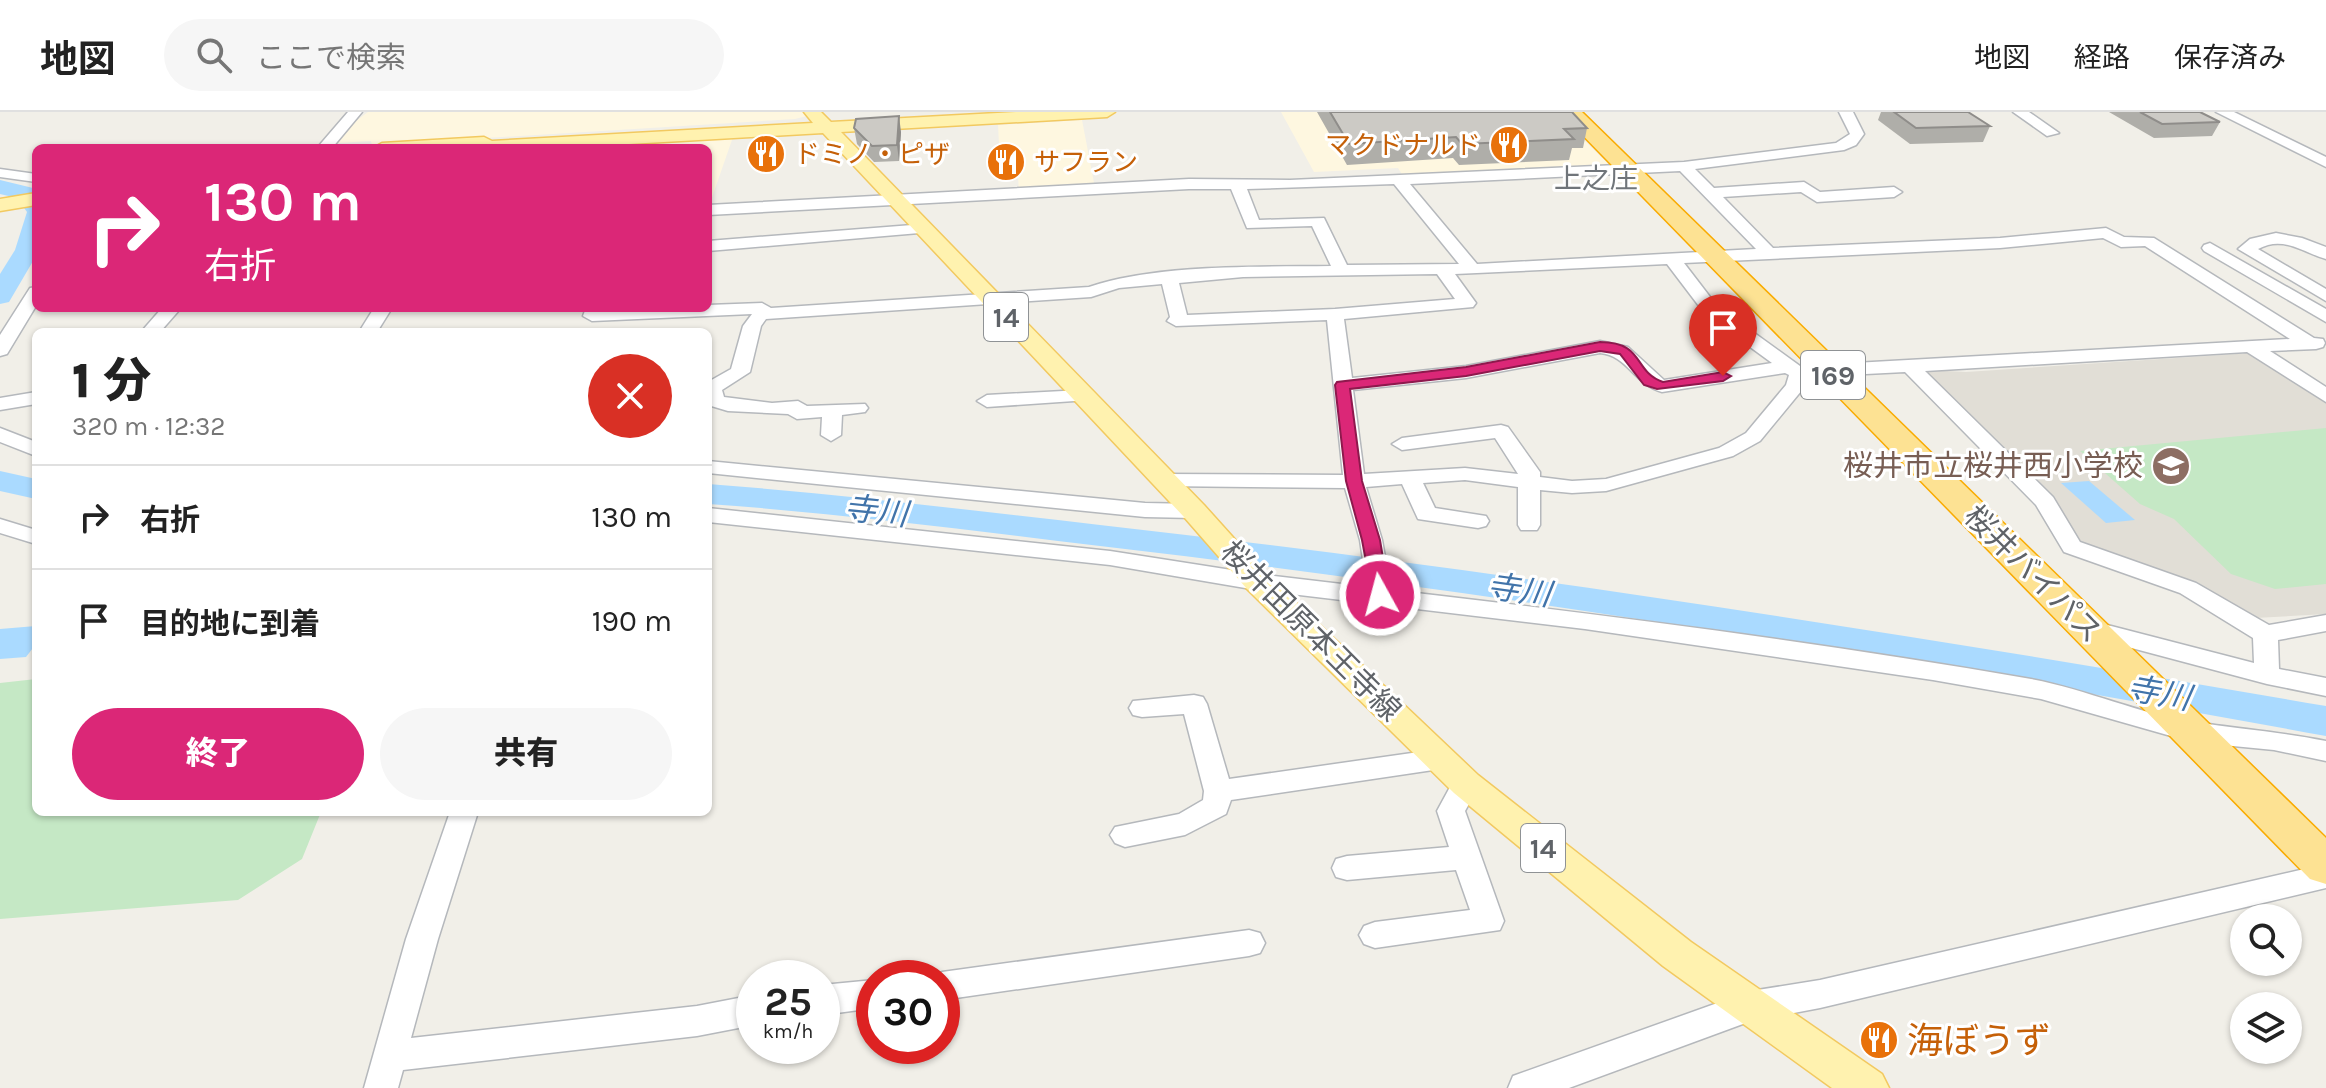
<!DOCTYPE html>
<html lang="ja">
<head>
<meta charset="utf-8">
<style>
	body { margin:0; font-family:Karla,"Noto Sans JP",sans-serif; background:#f6f6f6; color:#222; height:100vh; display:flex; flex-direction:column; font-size:30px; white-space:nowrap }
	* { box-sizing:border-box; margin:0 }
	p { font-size:26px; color:#767676 }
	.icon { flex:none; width:44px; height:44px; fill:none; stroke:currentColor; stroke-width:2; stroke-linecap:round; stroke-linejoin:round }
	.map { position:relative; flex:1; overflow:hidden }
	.side { position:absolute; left:32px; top:216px; width:680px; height:488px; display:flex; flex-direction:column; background:#fff; border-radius:12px; box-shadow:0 2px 6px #0004 }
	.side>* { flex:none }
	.hud { position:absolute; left:32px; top:32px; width:680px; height:168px; border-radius:12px; box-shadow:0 2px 6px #0004; background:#db2777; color:#fff; overflow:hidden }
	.controls { position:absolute; left:2230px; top:792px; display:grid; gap:16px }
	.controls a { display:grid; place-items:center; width:72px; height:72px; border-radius:50%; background:#fff; box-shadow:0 2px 6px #0004; font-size:40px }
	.speed { position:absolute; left:736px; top:848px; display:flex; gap:16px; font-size:40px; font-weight:700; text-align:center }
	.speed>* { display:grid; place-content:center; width:104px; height:104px; border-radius:50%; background:#fff; box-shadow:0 2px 6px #0004; line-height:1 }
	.speed small { font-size:20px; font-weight:400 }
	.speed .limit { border:12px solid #d22; background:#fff; color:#111 }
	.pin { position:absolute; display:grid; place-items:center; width:68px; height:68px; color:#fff; margin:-82px -34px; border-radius:50% 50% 50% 0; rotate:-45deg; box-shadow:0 0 8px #0007 }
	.pin .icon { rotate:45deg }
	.me { position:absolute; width:88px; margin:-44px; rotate:353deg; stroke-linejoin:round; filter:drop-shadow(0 0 6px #0008) }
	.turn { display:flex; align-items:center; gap:28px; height:168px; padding:0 40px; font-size:36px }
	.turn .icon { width:104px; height:104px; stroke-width:2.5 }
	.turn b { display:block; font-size:56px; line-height:68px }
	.round { display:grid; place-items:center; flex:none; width:84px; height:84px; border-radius:42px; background:#f6f6f6 }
	.overview { display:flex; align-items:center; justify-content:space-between; height:136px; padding:0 40px }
	h1 { font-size:48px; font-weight:800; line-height:60px }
	.cta { display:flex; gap:16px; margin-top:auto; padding:16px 40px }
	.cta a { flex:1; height:92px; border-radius:48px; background:#db2777; color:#fff; font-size:32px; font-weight:800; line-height:92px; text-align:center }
	.cta a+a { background:#f6f6f6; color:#222 }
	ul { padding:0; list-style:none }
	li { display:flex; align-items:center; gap:24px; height:104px; padding:0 40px; border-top:2px solid #e0e0e0 }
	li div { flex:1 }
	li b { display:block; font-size:30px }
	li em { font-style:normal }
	header { display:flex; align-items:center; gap:48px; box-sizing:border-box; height:112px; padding:0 40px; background:#fff; border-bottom:2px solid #e0e0e0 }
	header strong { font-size:38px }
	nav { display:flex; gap:44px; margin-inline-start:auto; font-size:28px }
	.search { width:560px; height:72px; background:#f6f6f6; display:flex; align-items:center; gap:20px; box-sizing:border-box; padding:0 28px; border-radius:44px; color:#767676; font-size:30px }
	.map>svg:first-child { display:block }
</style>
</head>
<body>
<header>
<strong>地図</strong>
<div class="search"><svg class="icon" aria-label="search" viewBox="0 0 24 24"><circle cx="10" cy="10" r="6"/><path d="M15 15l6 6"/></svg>ここで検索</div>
<nav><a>地図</a><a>経路</a><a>保存済み</a></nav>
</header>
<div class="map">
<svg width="2326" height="976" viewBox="0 0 2326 976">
	<rect width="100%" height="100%" fill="#f1efe8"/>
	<path fill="#fef7e0" d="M368,0H803L807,4L795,7L372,33L371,29L338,31L352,12Z
		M1281,0H1556L1609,53L1403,64L1398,56L1314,60Z
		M1082,8L1095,76L1019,80L1017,49L1000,50L998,13Z
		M733,25L708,97V36H654L657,30Z"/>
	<path fill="#e1ded6" d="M2252,241L2326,288V502L2255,506L2091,436L2077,426L1924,261L1928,258L1966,260Z"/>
	<path fill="#c5e8c5" d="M2326,316V472L2275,477L2231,462L2174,407L2140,392L2080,339Z
		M36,567V700H321L302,747L238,788L0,807V571Z"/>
	<path fill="#aadaff" d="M2089,369L2135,408L2106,411L2061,371Z
		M36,514V532L26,545L0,547V517Z"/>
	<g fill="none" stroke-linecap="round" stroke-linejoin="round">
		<path fill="#aadaff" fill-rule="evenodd" d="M0,68L33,76L36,80V144L9,190L0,192V162L15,138L27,100L17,86L0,82Z
			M0,359L36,367V387L0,379Z
			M708,372C839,382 969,398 1100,413C1511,459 1919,524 2326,594V624C1919,549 1511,482 1100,434C969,418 839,401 708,392Z"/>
		<g stroke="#b5b8bc" stroke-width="3">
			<path id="minor" d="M348,0H362L332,36H317Z
				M1839,0H1853L1864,22L1856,33L1844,38L1695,57L1714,76L1804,70L1820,80L1894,75L1902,80L1894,85L1817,90L1801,80L1723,85L1773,136L2000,126L2106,116L2124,125L2154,126L2314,226L2323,227L2325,231L2323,235L2316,237L2270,239L2326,275V290L2247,240L1925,259L2053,385L2080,430L2196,471L2269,513L2326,503V519L2278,528L2279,557L2326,566V584L2267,572L2079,522L2076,516L2079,510L2088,508L2254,551L2253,526L2180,481L2064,440L2036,393L1905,260L1807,265L1802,278L1760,329L1733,344L1606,379L1572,381L1540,378V413L1537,418H1521L1518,413V375L1465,368L1423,371L1435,396L1486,404L1489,409L1486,414L1478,416L1418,407L1402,372L1366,375L1382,428L1391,478C1605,503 1819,530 2031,567C2086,577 2139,602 2195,610C2239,617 2282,620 2326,629V649L2274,638L2192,630L2041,587L1933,568L1585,517L1257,478L1110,453L708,410V396L1110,439L1257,462L1367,475L1360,428L1345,376L1161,374L1150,368L1161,362L1343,363L1327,208L1176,214L1167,209L1170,205L1162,172L1119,176L1091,185L766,207L761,214L750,260L722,278L724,285L772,291L798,289L807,294L865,292L868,296L865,300L842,303L841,323L831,329L821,323L822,305L797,307L788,302L728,299L708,293V270L731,257L743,214L752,202L592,209L583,204L586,196H708V193L762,191L771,196L1089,175C1156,152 1259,155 1331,154L1312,114L1247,116L1231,77H1189L708,103V93L1189,67L1290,68L1684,50L1836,31L1850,22ZM1680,59L1756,137L1477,152L1410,72ZM1394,72L1459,152L1347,153L1324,106L1259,108L1247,77ZM2103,126L2121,135L2145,134L2290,227L1800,254L1717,194L1684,151L2000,136ZM1667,152L1705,202L1772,251L1664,268L1628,235L1600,229L1466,254L1352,266L1344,207L1473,195L1476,191L1455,162ZM1437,162L1455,187L1335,197L1187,203L1179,171L1243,165ZM1600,241C1627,243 1635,273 1662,280L1785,261L1789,263L1786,273L1746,321L1719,336L1606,367L1572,369L1540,365V360L1508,315L1501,313L1402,326L1392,332L1402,338L1495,326L1518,362L1465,356L1364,362L1353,278L1466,266Z
				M2013,0H2029L2059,21L2047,24Z
				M2216,0H2234L2326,45V55Z
				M0,57L36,62V70L0,65Z
				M925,112L931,114V120L708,139V129Z
				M2276,121L2302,126L2326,135V147C2302,140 2283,123 2258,137L2326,177V189L2238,137L2250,127Z
				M2210,131L2326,197V210L2204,139L2202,136L2204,133Z
				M36,175V194L7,242L0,244V223L30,176Z
				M162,196H181L160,220H141Z
				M374,196H392L377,220H359Z
				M1082,278L1089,280L1092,284L1089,288L987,295L977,289L987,283Z
				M36,280V292L0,298V286Z
				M0,316L36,330V344L0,330Z
				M708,349L1145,391L1194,392L1205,399L1194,406L1145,405L708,361Z
				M0,407L36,418V432L0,421Z
				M1194,583L1203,585L1207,592L1229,667L1440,637L1450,640L1454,647L1450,654L1440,657L1231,688L1226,702L1185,723L1125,735L1115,731L1110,723L1115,715L1179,702L1203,688L1204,679L1184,602L1142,605L1133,603L1129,596L1133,589Z
				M1466,661L1476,664L1480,672L1465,699L1504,809L1500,818L1375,836L1364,832L1359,823L1364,814L1375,810L1470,798L1456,758L1347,768L1336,765L1332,756L1336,747L1347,744L1449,735L1437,699L1456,664Z
				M450,700H478L438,827L411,926L697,894L754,883V913L697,924L403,958L398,976H364L406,827Z
				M2326,752V776L1820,896L1751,909L1569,976H1508L1513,964L1751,879L1820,868Z
				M1249,818L1260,821L1265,831L1260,841L1249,844L942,888V866H930L942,860Z
				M874,868V896L822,903V873Z"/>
		</g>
		<g stroke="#f2c960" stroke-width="3">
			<path id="major" d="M804,0H821L831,10L1016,0H1115L1107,5L841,20L1204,393L1267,463L1478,663L1691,830L1882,962L1889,976H1832L1663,854L1454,681L1247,477L1184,405L823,21L559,36H373L382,31L484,25L492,29L813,11Z
				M36,81V93L0,99V87Z"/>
		</g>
		<g stroke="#f9ab00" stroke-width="3">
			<path id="highway" d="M1560,0H1582L2326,726V772L2310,767Z"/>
		</g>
		<use href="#minor" fill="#fff" fill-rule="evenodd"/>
		<use href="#major" fill="#fff2af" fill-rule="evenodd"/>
		<use href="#highway" fill="#fde293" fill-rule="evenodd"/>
	</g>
	<path fill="#afaea9" d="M1317,0H1572L1587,16L1583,36H1572L1569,48L1459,53L1453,46L1347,53Z
		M1881,0H1968L1990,14L1983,30L1910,32L1878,8Z
		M2109,0H2200L2220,10L2212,24L2154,26Z
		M854,16L901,20L899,49L874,50L857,32Z"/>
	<path fill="#8f8d8a" d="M899,4L901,20L899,49L897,33Z"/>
	<path fill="#cccac5" stroke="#8f8d8a" stroke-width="2" d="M1330,0H1572L1587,16L1564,17L1574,27L1462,32L1456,25L1349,32Z
		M1894,0H1968L1990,14L1916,16Z
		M2140,0H2200L2220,10L2162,12Z
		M899,4L897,33L872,34L854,16L856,7Z
		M695,34V36H659Z"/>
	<path fill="#db2777" stroke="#8e194d" stroke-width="2" d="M1600,230C1645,230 1633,260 1663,270L1723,260L1731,264L1723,269L1657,277L1644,273L1620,242L1600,239L1466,264L1350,277L1362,369L1380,428L1389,483L1380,489L1373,487L1362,428L1346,369L1335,273L1337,270L1466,255Z"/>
	<defs>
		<g id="restaurant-disc" transform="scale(2)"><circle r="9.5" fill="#e8710a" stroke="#fff"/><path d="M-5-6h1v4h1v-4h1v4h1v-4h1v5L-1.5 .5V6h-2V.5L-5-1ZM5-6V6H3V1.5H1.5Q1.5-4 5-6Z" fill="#fff"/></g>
		<g id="school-disc" transform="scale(2)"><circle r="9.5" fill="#8d6e63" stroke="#fff"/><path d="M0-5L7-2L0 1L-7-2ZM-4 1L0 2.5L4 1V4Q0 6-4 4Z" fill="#fff"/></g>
	</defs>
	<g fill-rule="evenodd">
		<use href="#restaurant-disc" x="1509" y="33"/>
		<use href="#restaurant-disc" x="766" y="42"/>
		<use href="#restaurant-disc" x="1006" y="50"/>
		<use href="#school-disc" x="2171" y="354"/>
		<use href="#restaurant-disc" x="1879" y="928"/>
	</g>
	<g text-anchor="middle" stroke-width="6" stroke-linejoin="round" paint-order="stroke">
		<g font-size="26" fill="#c56008" stroke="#fff" text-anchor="start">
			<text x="1481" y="42" text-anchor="end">マクドナルド</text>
			<text x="794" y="51">ドミノ・ピザ</text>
			<text x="1034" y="59">サフラン</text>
		</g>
		<g font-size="28" fill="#70757a" stroke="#fff">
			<text x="1596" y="76">上之庄</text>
		</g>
		<g fill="#fff" stroke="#8f9295" stroke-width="2">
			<rect x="984" y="181" width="44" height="48" rx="6"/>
			<rect x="1801" y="239" width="64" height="48" rx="6"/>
			<rect x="1521" y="712" width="44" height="48" rx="6"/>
		</g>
		<g font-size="28" font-weight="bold" fill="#5f6368">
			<text x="1006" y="215">14</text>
			<text x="1833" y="273">169</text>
			<text x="1543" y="746">14</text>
		</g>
		<g font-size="30" fill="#785e54" stroke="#fff" text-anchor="end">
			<text x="2143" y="364">桜井市立桜井西小学校</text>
		</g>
		<g font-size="30" fill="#5f6368" stroke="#fff">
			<text transform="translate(2033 462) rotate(45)" y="10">桜井バイパス</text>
			<text transform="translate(1311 519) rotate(45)" y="10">桜井田原本王寺線</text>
		</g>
		<g font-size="32" font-style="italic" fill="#4174aa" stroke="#fff">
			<text transform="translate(876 399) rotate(6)" y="11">寺川</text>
			<text transform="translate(1519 478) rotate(8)" y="11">寺川</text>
			<text transform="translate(2159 581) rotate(10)" y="11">寺川</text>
		</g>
		<g font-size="36" fill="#c56008" stroke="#fff" text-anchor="start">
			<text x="1907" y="941">海ぼうず</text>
		</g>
	</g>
</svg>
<div class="controls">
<a><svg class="icon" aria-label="search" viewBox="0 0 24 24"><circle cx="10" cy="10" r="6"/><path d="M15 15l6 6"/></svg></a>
<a><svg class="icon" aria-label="layers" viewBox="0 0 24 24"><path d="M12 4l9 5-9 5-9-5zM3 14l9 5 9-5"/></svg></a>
</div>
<div class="speed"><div>25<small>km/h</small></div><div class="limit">30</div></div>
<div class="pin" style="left:1723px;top:264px;background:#d93025"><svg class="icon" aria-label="arrive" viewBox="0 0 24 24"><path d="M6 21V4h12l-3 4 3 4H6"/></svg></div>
<svg class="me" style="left:1380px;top:483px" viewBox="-20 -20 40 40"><circle r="17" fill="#db2777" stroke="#fff" stroke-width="3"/><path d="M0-11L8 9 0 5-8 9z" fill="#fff"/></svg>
<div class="hud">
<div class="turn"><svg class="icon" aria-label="right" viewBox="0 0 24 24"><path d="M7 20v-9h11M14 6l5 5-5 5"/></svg><div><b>130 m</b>右折</div></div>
</div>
<section class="side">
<div class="overview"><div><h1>1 分</h1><p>320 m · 12:32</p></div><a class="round" style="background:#d93025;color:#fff"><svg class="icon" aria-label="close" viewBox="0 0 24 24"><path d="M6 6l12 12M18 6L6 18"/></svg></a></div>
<ul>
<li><svg class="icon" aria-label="right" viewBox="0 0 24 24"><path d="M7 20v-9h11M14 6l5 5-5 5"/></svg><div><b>右折</b></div><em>130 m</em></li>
<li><svg class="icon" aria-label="arrive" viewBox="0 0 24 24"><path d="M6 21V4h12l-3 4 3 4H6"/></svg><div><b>目的地に到着</b></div><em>190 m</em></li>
</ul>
<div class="cta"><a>終了</a><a>共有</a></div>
</section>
</div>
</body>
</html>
